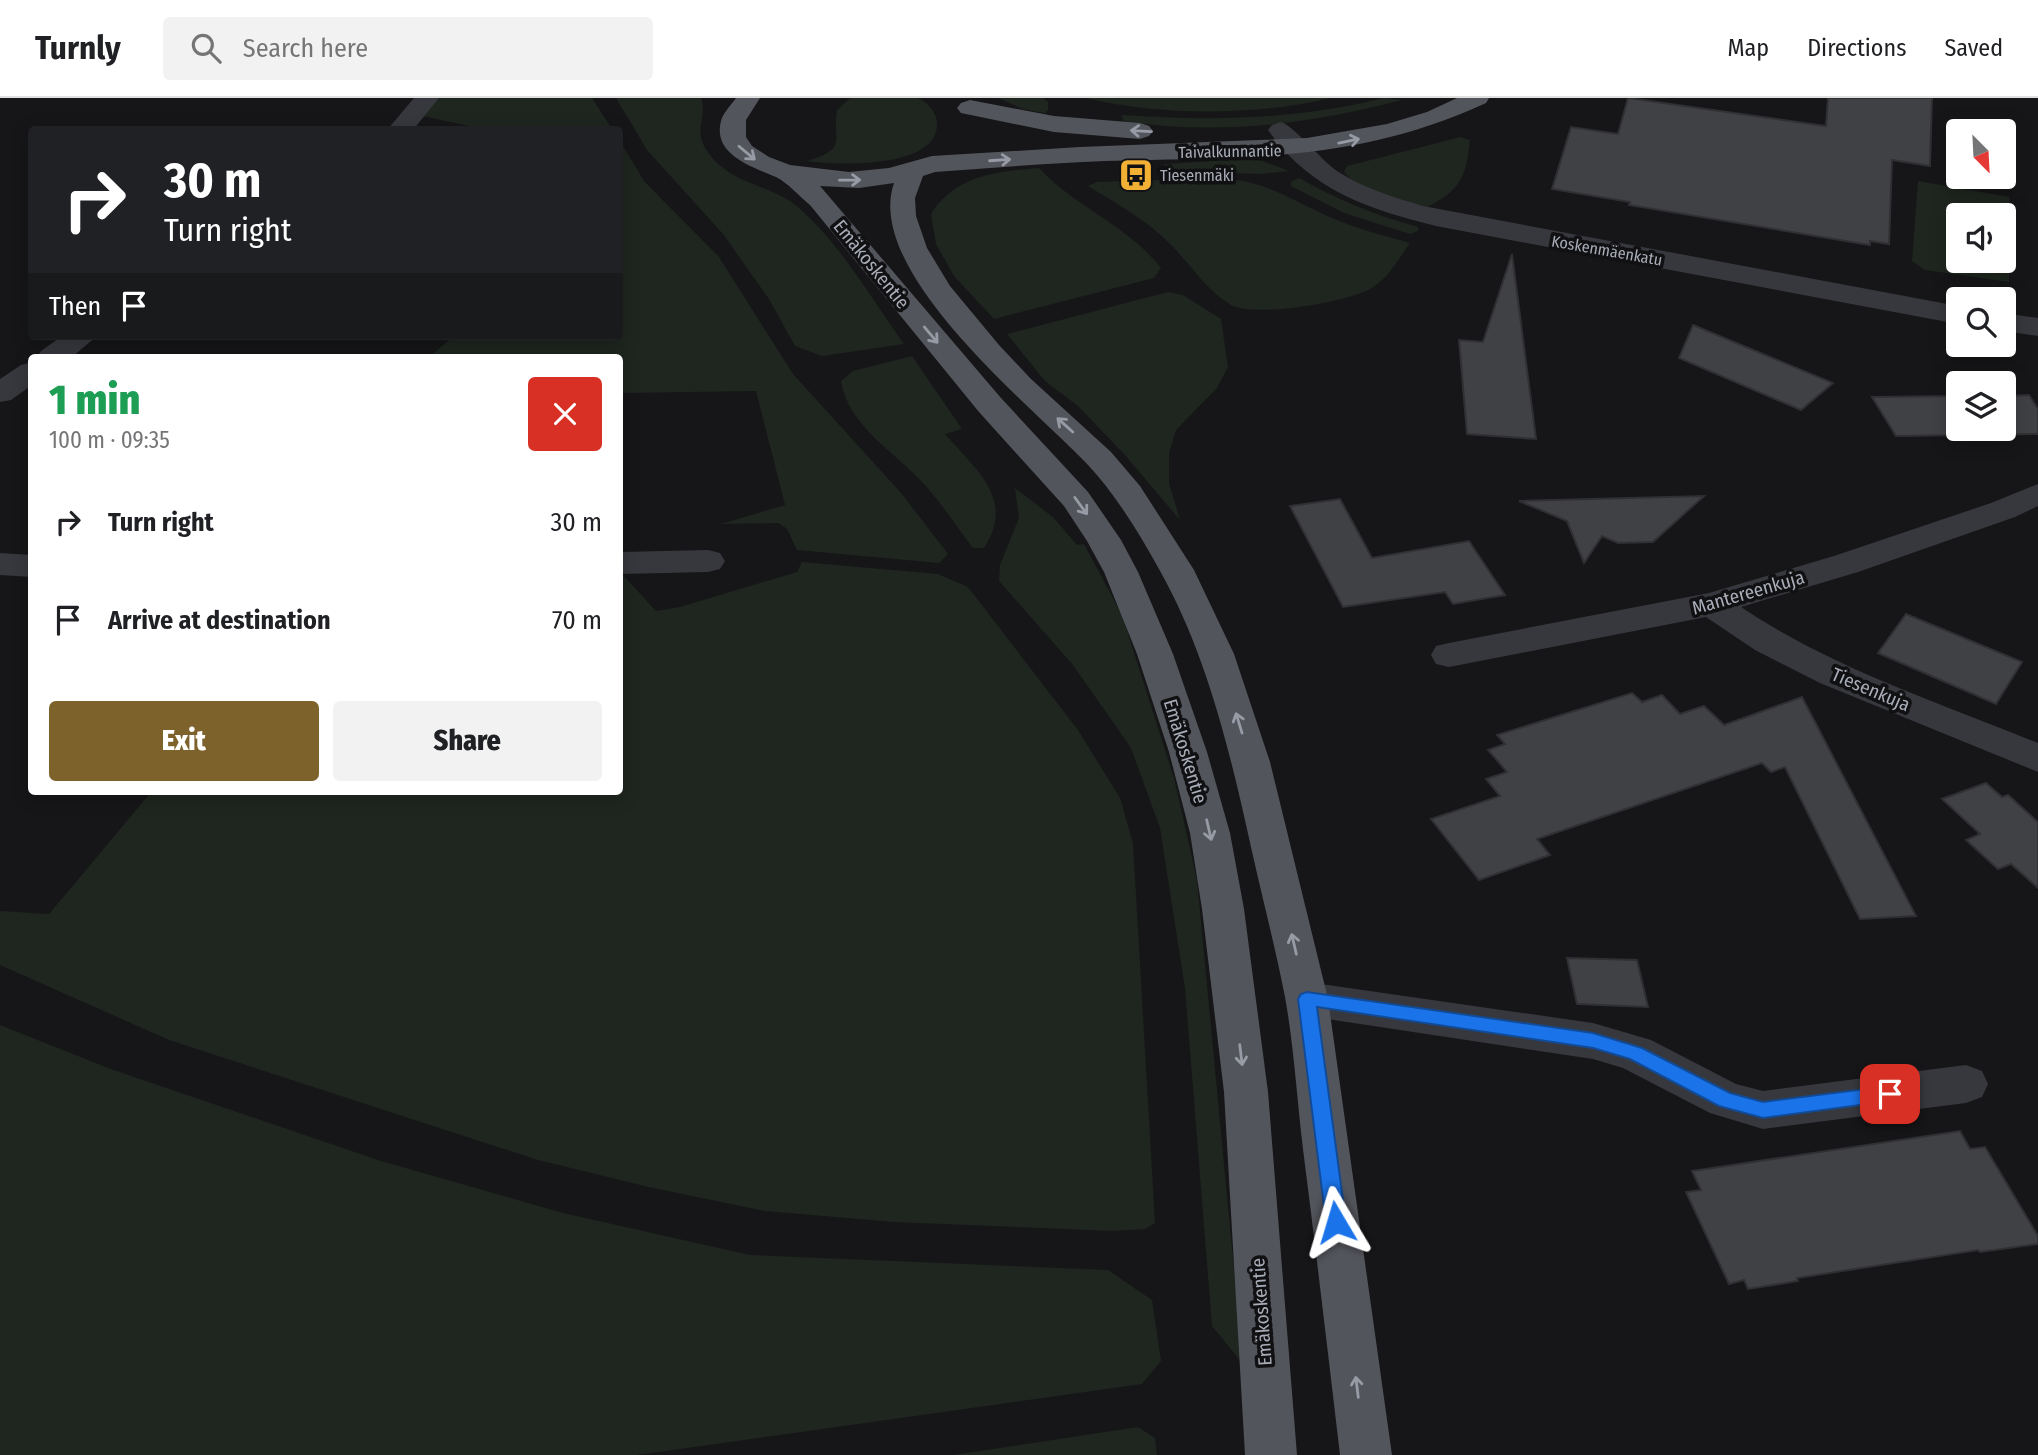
<!DOCTYPE html>
<html lang="en">
<head>
<meta charset="utf-8">
<style>
	body { margin:0; font-family:"Fira Sans Condensed",sans-serif; background:#f2f2f2; color:#202124; height:100vh; display:flex; flex-direction:column; font-size:26px; white-space:nowrap }
	* { box-sizing:border-box; margin:0 }
	p { font-size:23px; color:#757577 }
	.icon { flex:none; width:38px; height:38px; fill:none; stroke:currentColor; stroke-width:2; stroke-linecap:round; stroke-linejoin:round }
	.map { position:relative; flex:1; overflow:hidden }
	.details { position:absolute; left:28px; top:256px; width:595px; height:441px; display:flex; flex-direction:column; background:#fff; border-radius:7px; box-shadow:0 4px 18px #0003 }
	.details>* { flex:none }
	.hud { position:absolute; left:28px; top:28px; width:595px; height:214px; border-radius:7px; box-shadow:0 4px 18px #0003; background:#202124; color:#fff; overflow:hidden }
	.needle { width:46px; rotate:156deg }
	.tools { position:absolute; left:1946px; top:21px; display:grid; gap:14px }
	.tools a { display:grid; place-items:center; width:70px; height:70px; border-radius:7px; background:#fff; box-shadow:0 4px 18px #0003; font-size:35px }
	.pin { position:absolute; display:grid; place-items:center; width:60px; height:60px; color:#fff; margin:-30px; border-radius:14px; box-shadow:0 4px 10px #0006 }
	.me { position:absolute; width:77px; margin:-38px; rotate:353deg; stroke-linejoin:round; filter:drop-shadow(0 0 5px #0008) }
	.turn { display:flex; align-items:center; gap:24px; height:147px; padding:0 21px; font-size:32px }
	.turn .icon { width:91px; height:91px; stroke-width:2.5 }
	.turn b { display:block; font-size:49px; line-height:60px }
	.then { display:flex; align-items:center; height:66px; padding:0 21px; background:#0003; gap:14px; font-size:26px }
	.round { display:grid; place-items:center; flex:none; width:74px; height:74px; border-radius:7px; background:#f2f2f2 }
	.summary { display:flex; align-items:center; justify-content:space-between; height:119px; padding:0 21px }
	h1 { font-size:42px; font-weight:800; line-height:52px; color:#1e9e55 }
	.cta { display:flex; gap:14px; margin-top:auto; padding:14px 21px }
	.cta a { flex:1; height:80px; border-radius:7px; background:#7e622b; color:#fff; font-size:28px; font-weight:800; line-height:80px; text-align:center }
	.cta a+a { background:#f2f2f2; color:#202124 }
	ul { padding:0; list-style:none }
	li { display:flex; align-items:center; gap:21px; height:98px; padding:0 21px }
	li div { flex:1 }
	li b { display:block; font-size:26px }
	li em { font-style:normal }
	header { display:flex; align-items:center; gap:42px; box-sizing:border-box; height:98px; padding:0 35px; background:#fff; border-bottom:2px solid #e0e0e0 }
	header strong { font-size:33px }
	nav { display:flex; gap:38px; margin-inline-start:auto; font-size:24px }
	.search { width:490px; height:63px; background:#f2f2f2; display:flex; align-items:center; gap:18px; box-sizing:border-box; padding:0 24px; border-radius:7px; color:#757577; font-size:26px }
	.map>svg:first-child { display:block }
</style>
</head>
<body>
<header>
<strong>Turnly</strong>
<div class="search"><svg class="icon" aria-label="search" viewBox="0 0 24 24"><circle cx="10" cy="10" r="6"/><path d="M15 15l6 6"/></svg>Search here</div>
<nav><a>Map</a><a>Directions</a><a>Saved</a></nav>
</header>
<div class="map">
<svg width="2038" height="1357" viewBox="0 0 2038 1357">
	<rect width="100%" height="100%" fill="#161618"/>
	<path fill="#1e261f" fill-rule="evenodd" d="M439,0H592L612,31H482L423,18Z
		M616,0H701C708,18 693,31 706,51C729,88 769,84 799,110C841,147 871,200 904,246L822,258L795,248L769,201L723,136L647,52Z
		M850,0H918C927,4 937,14 937,25C939,72 835,67 807,63C849,50 832,43 837,12Z
		M998,0H1043L1048,4V12L1045,15L1023,11Z
		M1086,0H1331C1256,18 1161,18 1086,0Z
		M1383,0L1402,2C1311,26 1216,38 1123,23L1122,17C1210,23 1296,22 1383,0Z
		M1461,39L1470,42C1466,79 1461,92 1427,109C1404,103 1358,93 1344,74L1347,68Z
		M620,43L644,83L719,159L793,276L902,396L948,456L939,465L797,452L787,431L779,425L721,426L785,407L756,293L620,295V259H429L454,238H620Z
		M1244,61L1262,63L1289,73L1261,76L1166,73L1165,66Z
		M1039,70C1076,110 1128,127 1161,170L1154,180L994,221L954,178L936,146L931,116C954,78 998,73 1039,70Z
		M1219,80C1272,83 1295,106 1342,124C1364,133 1387,138 1410,145C1398,162 1389,179 1372,190C1348,204 1256,220 1231,207C1207,193 1190,166 1171,147C1147,122 1117,106 1088,88L1097,84Z
		M1299,80C1338,102 1375,117 1418,129V133L1410,136L1344,115L1291,88V84Z
		M1918,83L2009,99V184L1925,172L1912,163ZM1958,117H2004V163H1958Z
		M1168,194L1183,197L1221,221L1228,269L1217,290L1176,332L1169,355V385L1180,422L1124,356L1078,308L1045,283L1007,236Z
		M912,258L962,331L945,336C976,372 1016,401 984,450H973C957,429 942,406 924,386C895,354 848,328 841,283L853,273Z
		M1015,390L1053,419L1077,447L1084,446L1122,517L1174,680L1197,782L1243,1266L1212,1228L1185,890L1160,730L1131,650L1073,567L999,483L1000,467L1019,420Z
		M802,464L938,476L968,489L1078,632L1120,700L1133,745L1155,1125L1145,1131L1113,1133L894,1124L765,1113L653,1090L538,1062L169,942L0,867V813L49,816L152,693H620V477H623L656,513L680,509L797,474Z
		M0,927L108,970L381,1063L563,1115L750,1157L1108,1172L1152,1202L1161,1263L1142,1286L637,1357H0Z
		M1138,1329L1155,1340L1157,1357H953Z"/>
	<path fill="#404145" stroke="#303034" stroke-width="2" d="M1628,0L1826,28L1828,0H1932L1930,68L1892,62L1889,146L1870,143V147L1629,107L1630,104L1552,91L1571,29L1618,36Z
		M1512,156L1536,341L1467,336L1459,242L1483,244Z
		M1693,227L1833,285L1801,312L1679,260Z
		M2029,297L2038,311V336L1896,338L1872,299L1958,298V331H2004V298Z
		M1704,398L1653,444L1618,445L1602,438L1584,465L1567,423L1519,403Z
		M1340,401L1372,460L1469,443L1505,497L1453,506L1445,494L1343,509L1290,408Z
		M1906,516L2022,564L1996,606L1878,555Z
		M1632,595L1642,604L1662,597L1680,616L1704,608L1724,627L1802,599L1916,818L1860,821L1785,669L1771,674L1762,665L1537,741L1550,757L1479,782L1431,721L1500,698L1486,681L1507,674L1488,652L1505,646L1497,637Z
		M1986,685L2002,699L2008,697L2038,724V790L2011,766L1998,771L1966,742L1980,736L1942,701Z
		M1567,860L1637,862L1648,909L1577,906Z
		M1960,1033L1970,1051L1985,1049L2038,1138V1146L1980,1154L1978,1152L1797,1180L1798,1183L1748,1191L1744,1182L1729,1186L1686,1094L1701,1092L1692,1073Z"/>
	<g fill="none" stroke-linecap="round" stroke-linejoin="round">
		<path fill="#37383d" fill-rule="evenodd" d="M414,0H439L413,32H387Z
			M1281,24C1293,27 1321,62 1337,73C1363,90 1393,99 1423,108L1958,208V226L1436,128C1367,111 1310,92 1268,32L1272,27Z
			M2004,215L2038,220V238L2004,233Z
			M62,238H97L72,259H37L41,253Z
			M32,264V287L11,302L0,304V281L21,267Z
			M2038,386V408L2015,419L1858,474L1741,509C1832,570 1937,604 2038,645V674L1820,585L1755,552L1706,519L1449,569L1436,566L1431,557L1436,548L1449,545L1709,495L1834,458L1991,405Z
			M708,452L720,455L725,463L720,471L708,474L620,476V454Z
			M0,455L32,457V479L0,477Z
			M1307,884L1593,925L1651,942L1736,986L1763,993L1966,967L1982,973L1988,986L1982,999L1966,1005L1763,1031L1710,1015L1623,970L1593,961L1307,918L1292,913L1286,901L1292,889Z"/>
		<path fill="#53555c" fill-rule="evenodd" d="M736,0H760L746,22V39L752,48L769,59L790,67L849,74L889,70L932,58L1080,49L1307,40L1387,26L1427,14L1457,0H1489L1486,5C1356,65 1244,59 1105,63C1049,65 992,70 935,74L923,78L915,100L916,118L927,150L950,188L999,247L1031,281L1111,354L1140,388L1194,472L1234,556L1270,664L1328,901L1392,1357H1340C1328,1255 1316,1153 1303,1051C1297,1001 1294,949 1285,899C1275,848 1262,799 1251,749C1230,654 1207,556 1159,471C1139,435 1116,397 1088,367C1033,309 863,174 894,85L859,90L820,88L1001,300L1088,394L1121,442L1138,474L1173,556L1207,654L1230,735L1244,811L1268,994L1297,1357H1245L1224,994L1202,811L1190,735L1169,654L1137,556L1104,474L1087,443L1064,408L979,314L810,107C799,98 788,85 776,79C753,69 712,57 721,23C723,15 731,7 736,0Z
			M970,2L1054,18L1140,25L1149,28L1153,33L1149,38L1140,41L1054,34L961,15L957,10L961,5Z"/>
	</g>
	<defs><path id="oneway-shaft" d="M-6 0H5M1.5-3L5.5 0L1.5 3" fill="none" stroke-width="1.6" stroke-linecap="round" stroke-linejoin="round" transform="scale(1.75)"/></defs>
	<g stroke="#979ba6">
		<use href="#oneway-shaft" transform="translate(1141 33) rotate(-177)"/>
		<use href="#oneway-shaft" transform="translate(1349 43) rotate(-12)"/>
		<use href="#oneway-shaft" transform="translate(747 55) rotate(40)"/>
		<use href="#oneway-shaft" transform="translate(1000 62) rotate(-4)"/>
		<use href="#oneway-shaft" transform="translate(850 82) rotate(-1)"/>
		<use href="#oneway-shaft" transform="translate(931 237) rotate(50)"/>
		<use href="#oneway-shaft" transform="translate(1065 327) rotate(-138)"/>
		<use href="#oneway-shaft" transform="translate(1081 408) rotate(54)"/>
		<use href="#oneway-shaft" transform="translate(1239 625) rotate(-107)"/>
		<use href="#oneway-shaft" transform="translate(1209 732) rotate(77)"/>
		<use href="#oneway-shaft" transform="translate(1294 846) rotate(-103)"/>
		<use href="#oneway-shaft" transform="translate(1241 957) rotate(83)"/>
		<use href="#oneway-shaft" transform="translate(1357 1289) rotate(-97)"/>
	</g>
	<path fill="#1a73e8" stroke="#114b97" stroke-width="2" d="M1307,894L1593,935L1642,950L1730,995L1763,1004L1890,988L1897,990L1899,996L1897,1001L1890,1003L1763,1020L1719,1008L1630,961L1593,950L1317,909L1346,1124L1343,1130L1336,1133L1329,1130L1326,1124L1298,901L1301,896Z"/>
	<defs>
		<g id="bus-square" transform="scale(1.75)"><rect x="-9" y="-9" width="18" height="18" rx="4" fill="#f2b134" stroke="#111113"/><path d="M-5-6H5V4H4V6H2V4H-2V6H-4V4H-5ZM-3.5-4V0h7V-4ZM-3.5 1.2v1.5H-2V1.2ZM2 1.2v1.5H3.5V1.2Z" fill="#111"/></g>
	</defs>
	<g fill-rule="evenodd">
		<use href="#bus-square" x="1136" y="77"/>
	</g>
	<g text-anchor="middle" stroke-width="7" stroke-linejoin="round" paint-order="stroke">
		<g font-size="16" fill="#a8adb8" stroke="#111113">
			<text transform="translate(1230 53) rotate(-1)" y="6">Taivalkunnantie</text>
			<text transform="translate(1607 152) rotate(10)" y="6">Koskenmäenkatu</text>
		</g>
		<g font-size="16" fill="#a8adb8" stroke="#111113" text-anchor="start">
			<text x="1160" y="83">Tiesenmäki</text>
		</g>
		<g font-size="19" fill="#a8adb8" stroke="#111113">
			<text transform="translate(872 166) rotate(51)" y="7">Emäkoskentie</text>
			<text transform="translate(1748 494) rotate(-16)" y="7">Mantereenkuja</text>
			<text transform="translate(1871 591) rotate(23)" y="7">Tiesenkuja</text>
			<text transform="translate(1186 653) rotate(73)" y="7">Emäkoskentie</text>
			<text transform="translate(1261 1214) rotate(-94)" y="7">Emäkoskentie</text>
		</g>
	</g>
</svg>
<div class="tools">
<a><svg class="needle" viewBox="-14 -14 28 28"><path d="M0-13l5 13h-10z" fill="#e53935"/><path d="M0 13l5-13h-10z" fill="#757577"/></svg></a>
<a><svg class="icon" aria-label="sound" viewBox="0 0 24 24"><path d="M4 9h4l5-4v14l-5-4H4zM17 9q2 3 0 6"/></svg></a>
<a><svg class="icon" aria-label="search" viewBox="0 0 24 24"><circle cx="10" cy="10" r="6"/><path d="M15 15l6 6"/></svg></a>
<a><svg class="icon" aria-label="layers" viewBox="0 0 24 24"><path d="M12 4l9 5-9 5-9-5zM3 14l9 5 9-5"/></svg></a>
</div>
<div class="pin" style="left:1890px;top:996px;background:#d93025"><svg class="icon" aria-label="arrive" viewBox="0 0 24 24"><path d="M6 21V4h12l-3 4 3 4H6"/></svg></div>
<svg class="me" style="left:1336px;top:1124px" viewBox="-20 -20 40 40"><path d="M0-17L14 15 0 8-14 15z" fill="#1a73e8" stroke="#fff" stroke-width="4"/></svg>
<div class="hud">
<div class="turn"><svg class="icon" aria-label="right" viewBox="0 0 24 24"><path d="M7 20v-9h11M14 6l5 5-5 5"/></svg><div><b>30 m</b>Turn right</div></div>
<div class="then">Then<svg class="icon" aria-label="arrive" viewBox="0 0 24 24"><path d="M6 21V4h12l-3 4 3 4H6"/></svg></div>
</div>
<section class="details">
<div class="summary"><div><h1>1 min</h1><p>100 m · 09:35</p></div><a class="round" style="background:#d93025;color:#fff"><svg class="icon" aria-label="close" viewBox="0 0 24 24"><path d="M6 6l12 12M18 6L6 18"/></svg></a></div>
<ul>
<li><svg class="icon" aria-label="right" viewBox="0 0 24 24"><path d="M7 20v-9h11M14 6l5 5-5 5"/></svg><div><b>Turn right</b></div><em>30 m</em></li>
<li><svg class="icon" aria-label="arrive" viewBox="0 0 24 24"><path d="M6 21V4h12l-3 4 3 4H6"/></svg><div><b>Arrive at destination</b></div><em>70 m</em></li>
</ul>
<div class="cta"><a>Exit</a><a>Share</a></div>
</section>
</div>
</body>
</html>
